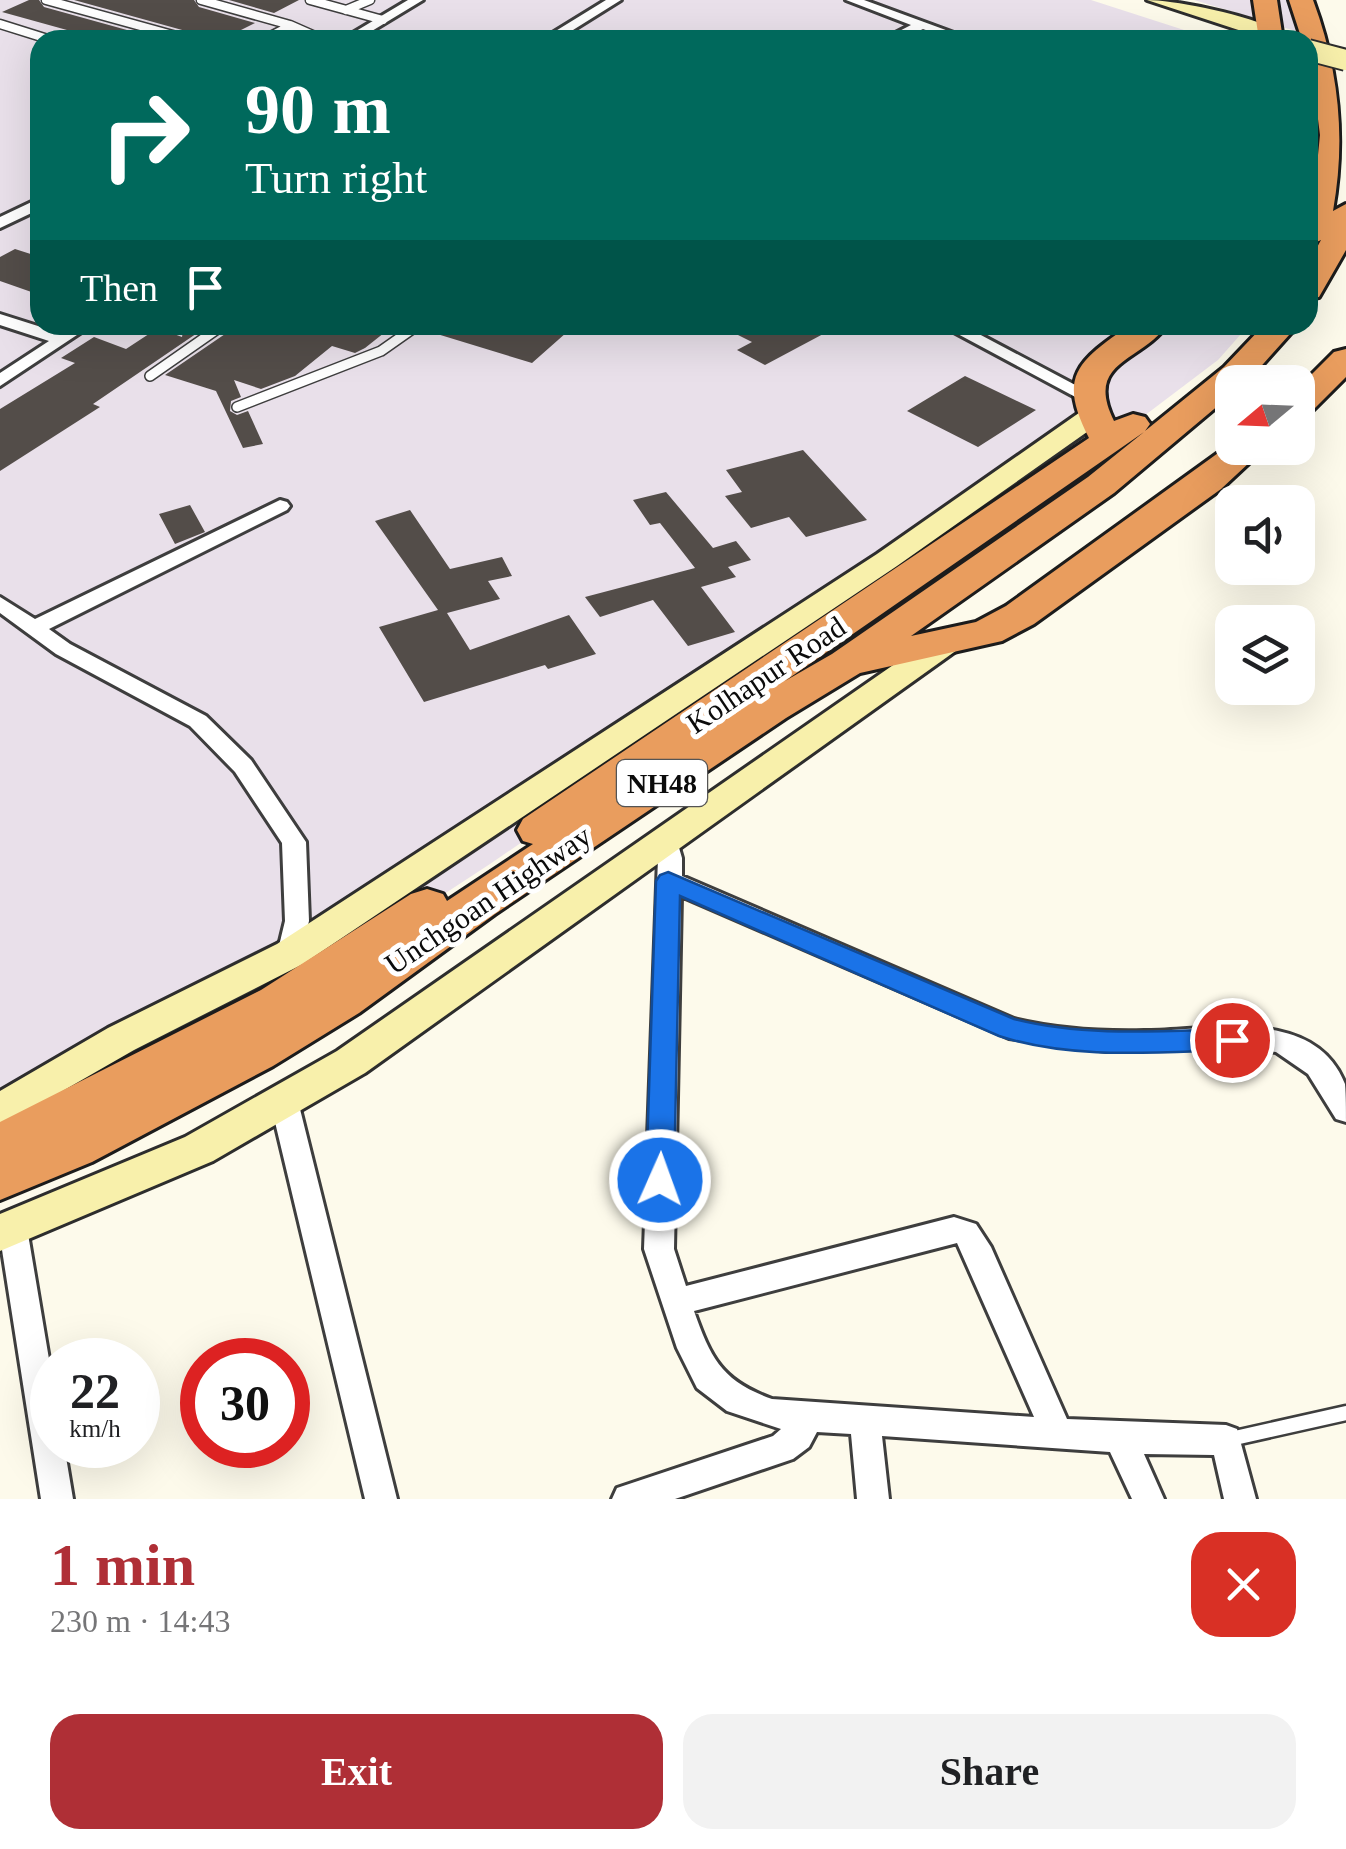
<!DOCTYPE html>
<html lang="en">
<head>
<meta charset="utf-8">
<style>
	body { margin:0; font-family:"Times New Roman",serif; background:#f2f2f2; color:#202124; height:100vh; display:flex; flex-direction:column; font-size:38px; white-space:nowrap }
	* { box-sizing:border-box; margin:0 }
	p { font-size:32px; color:#757577 }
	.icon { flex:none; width:55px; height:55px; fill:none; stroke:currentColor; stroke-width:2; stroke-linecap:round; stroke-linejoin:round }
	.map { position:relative; height:1499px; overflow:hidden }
	.side { display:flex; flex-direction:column; background:#fff; flex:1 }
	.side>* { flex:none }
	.top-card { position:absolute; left:30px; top:30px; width:1288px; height:305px; border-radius:30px; box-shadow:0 10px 40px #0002; background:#00695c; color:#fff; overflow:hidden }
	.needle { width:65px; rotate:251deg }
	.fabs { position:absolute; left:1215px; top:365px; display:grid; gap:20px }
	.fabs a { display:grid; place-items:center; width:100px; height:100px; border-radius:20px; background:#fff; box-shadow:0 10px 40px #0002; font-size:50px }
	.speed { position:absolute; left:30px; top:1338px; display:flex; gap:20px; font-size:50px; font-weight:700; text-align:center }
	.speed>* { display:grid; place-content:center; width:130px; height:130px; border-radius:50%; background:#fff; box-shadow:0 10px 40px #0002; line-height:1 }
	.speed small { font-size:25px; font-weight:400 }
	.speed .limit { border:15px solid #d22; background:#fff; color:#111 }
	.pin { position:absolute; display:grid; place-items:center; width:85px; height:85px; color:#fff; margin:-42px; border:5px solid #fff; border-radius:50%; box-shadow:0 2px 10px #0007 }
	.me { position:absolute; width:110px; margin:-55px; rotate:2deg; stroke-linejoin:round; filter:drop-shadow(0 0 8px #0008) }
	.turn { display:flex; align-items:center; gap:35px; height:210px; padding:0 50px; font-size:45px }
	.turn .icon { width:130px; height:130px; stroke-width:2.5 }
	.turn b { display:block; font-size:70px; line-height:85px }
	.then { display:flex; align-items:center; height:95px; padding:0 50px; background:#0003; gap:20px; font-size:38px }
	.round { display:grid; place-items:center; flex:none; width:105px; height:105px; border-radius:30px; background:#f2f2f2 }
	.head { display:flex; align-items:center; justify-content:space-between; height:170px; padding:0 50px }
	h1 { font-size:60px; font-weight:700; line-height:75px; color:#af2f36 }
	.action { display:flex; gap:20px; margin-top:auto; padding:20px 50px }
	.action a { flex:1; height:115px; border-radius:30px; background:#af2f36; color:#fff; font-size:40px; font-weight:700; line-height:115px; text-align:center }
	.action a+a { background:#f2f2f2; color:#202124 }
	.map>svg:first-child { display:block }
</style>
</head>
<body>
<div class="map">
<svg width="1346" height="1499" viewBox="0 0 1346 1499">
	<rect width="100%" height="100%" fill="#fdfaeb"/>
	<path fill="#e9e0ea" d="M0,0H1091L1215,40H40V325H1249L1218,360L1140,419L490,864L331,968L0,1144Z
		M1194,0H1300L1312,36Z
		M1308,70L1322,75L1326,191L1308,236Z"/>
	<path fill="#534d49" d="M29,0H39L44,7L163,40H103L2,12Z
		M74,0H194L199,7L255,23L221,40H198L193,33Z
		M229,0H299L274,13Z
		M15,249L40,257V295L0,281V257Z
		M184,325H209L93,404L100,407L0,471V409L75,363L61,358L94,337L126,349L158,328L182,337Z
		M231,325H394L365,348L355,353L332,346L295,376L261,389L234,380L241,397L231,401L230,411L237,415L248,411L263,444L243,448L216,391L165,375L228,332Z
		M426,325H575L532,363L424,330Z
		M718,325H840L765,365L737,350L752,342Z
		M965,376L1036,410L978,447L907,411Z
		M803,450L867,520L806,537L789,517L751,528L725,496L742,492L726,470Z
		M666,492L713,548L736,541L751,560L728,567L736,577L701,587L735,632L688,646L653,600L600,617L585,597L695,568L660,523L650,525L633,500Z
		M190,505L205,532L175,544L159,514Z
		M410,510L450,569L502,557L512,576L488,581L500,599L447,613L470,650L569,615L596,654L548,669L545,665L424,702L379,627L438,610L375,521Z"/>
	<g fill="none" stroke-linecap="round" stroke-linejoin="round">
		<g stroke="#3e3e3e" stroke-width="11">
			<path id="lane-far2" d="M46,0L191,40
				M201,0L290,25L324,40
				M310,0L383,20
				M346,10L370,0
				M0,24L51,40
				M263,40L290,26"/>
		</g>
		<g stroke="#3e3e3e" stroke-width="12">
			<path id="lane-far1" d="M150,376L223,325
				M237,407L381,351L418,325"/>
		</g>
		<g stroke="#3e3e3e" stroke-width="19">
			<path id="lane" d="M1226,1440L1346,1413"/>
		</g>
		<g stroke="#3e3e3e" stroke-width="6">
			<path id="street" d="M408,0H423L357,40H341Z
				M606,0H621L557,40H541Z
				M846,0H864L973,40H953L923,29L900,40H882L911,25Z
				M40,198V209L0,228V217Z
				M0,314L60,333L73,325H92L0,386V373L49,341L0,325Z
				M941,325H962L1096,396L1087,401L1081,400Z
				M280,500L287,502L290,506L287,510L49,629L70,644L206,716L251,760L306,842L309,921L299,961L290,964L281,961L277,954L285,921L282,843L235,772L190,726L56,654L0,613V597L35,619Z
				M667,831L675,834L682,858V876L1014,1019C1056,1029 1100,1032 1144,1031C1207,1031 1314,1005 1345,1084C1346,1095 1346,1111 1346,1122L1336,1119L1308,1074L1276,1052L1239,1048L1106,1051L1009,1038L681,896L674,1249L686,1286L954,1217L976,1224L991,1247L1067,1419L1226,1425L1237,1429L1256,1499H1224L1214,1455L1144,1454L1164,1499H1132L1110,1452L882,1436L889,1499H857L851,1434L817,1432L809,1447L793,1459L675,1499H612L617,1488L773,1436L781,1429L727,1411L697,1388L677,1348L644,1249L658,858L655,840L659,834ZM957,1243L1034,1417L772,1399C722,1381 711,1359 694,1311Z
				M284,1090L294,1093L298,1101L397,1499H365L270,1101L274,1093Z
				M13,1215L23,1219L27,1228L52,1377V1445H64L73,1499H41L0,1237L3,1219Z"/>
		</g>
		<g stroke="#2d2d2d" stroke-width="6">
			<path id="secondary" d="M1147,0C1178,0 1271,19 1293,40H1269Z
				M1095,406L1108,414L1104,420L897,566L303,964L134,1050L0,1127V1091L108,1028L277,944L877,554L1086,408Z
				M946,633L957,636L961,643L957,650L365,1073L213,1161L0,1251V1214L185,1137L337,1051L935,636Z"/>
		</g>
		<g stroke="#1c1c1c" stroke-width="6">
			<path id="highway" d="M1253,0H1277L1282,33L1278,40H1254L1258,33Z
				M1289,0H1313C1339,70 1346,138 1333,211L1346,204V250L1319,297L1308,299V264L1321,240L1308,246V200L1317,165L1320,135L1308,40H1302Z
				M1130,325H1167C1141,362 1084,361 1114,421L1133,414L1145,417L1150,424L1145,431L1224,367L1264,325H1298L1248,381L1232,382V394L1114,493L911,636L976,622L1006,606L1232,443V448H1265L1221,489L1034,624L1002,641L860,673L786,718L495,914L359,1013L273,1066L92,1162L0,1200V1122L261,990L411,894L427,889L443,894L447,901L533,844L523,841L517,830L523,819L1089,438C1057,376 1078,361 1130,325ZM1144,432L1088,477L832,654L785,681Z
				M1346,349V377L1310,413L1298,416V388L1334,352Z"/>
		</g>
		<use href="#lane-far2" stroke="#fff" stroke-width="8"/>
		<use href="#lane-far1" stroke="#fff" stroke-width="9"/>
		<use href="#lane" stroke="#fff" stroke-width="14"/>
		<use href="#street" fill="#fff" fill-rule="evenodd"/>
		<use href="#secondary" fill="#f8f0ab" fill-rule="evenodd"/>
		<use href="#highway" fill="#e99d5e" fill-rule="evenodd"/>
		<g stroke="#2d2d2d" stroke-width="24" stroke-linecap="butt">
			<path id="secondary-bridge" d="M1308,50L1346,60"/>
		</g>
		<use href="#secondary-bridge" stroke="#f8f0ab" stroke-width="20"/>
	</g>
	<path fill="#1a73e8" stroke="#114b97" stroke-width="2.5" d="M668,872L1014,1019C1084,1037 1160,1031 1232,1029L1241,1032L1245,1040L1241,1047L1232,1050C1156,1052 1073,1060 999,1036L680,896L674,1180L670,1189L660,1192L650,1189L646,1180L656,881L660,875Z"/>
	<g text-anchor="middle" stroke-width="10" stroke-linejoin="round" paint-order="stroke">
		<rect fill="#fff" stroke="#545454" stroke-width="2.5" x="617" y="760" width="90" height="46" rx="8"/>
		<g font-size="28" font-weight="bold" fill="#0b0b0b">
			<text x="662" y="793">NH48</text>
		</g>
		<g font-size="30" fill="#0b0b0b" stroke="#fff">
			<text transform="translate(766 675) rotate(-34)" y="10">Kolhapur Road</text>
			<text transform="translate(488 900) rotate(-34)" y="10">Unchgoan Highway</text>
		</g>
	</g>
</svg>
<div class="fabs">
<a><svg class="needle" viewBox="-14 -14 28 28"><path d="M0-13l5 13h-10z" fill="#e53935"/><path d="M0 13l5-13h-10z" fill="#757577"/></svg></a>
<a><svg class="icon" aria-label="sound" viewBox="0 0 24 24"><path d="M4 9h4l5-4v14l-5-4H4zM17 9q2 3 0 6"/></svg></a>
<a><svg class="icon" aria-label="layers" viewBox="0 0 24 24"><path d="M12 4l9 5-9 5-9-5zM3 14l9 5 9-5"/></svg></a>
</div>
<div class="speed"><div>22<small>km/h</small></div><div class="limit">30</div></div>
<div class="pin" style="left:1232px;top:1040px;background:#d93025"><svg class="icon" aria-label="arrive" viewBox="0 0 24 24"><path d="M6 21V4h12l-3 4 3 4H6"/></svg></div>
<svg class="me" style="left:660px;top:1180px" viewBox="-20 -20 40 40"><circle r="17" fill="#1a73e8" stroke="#fff" stroke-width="3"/><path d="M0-11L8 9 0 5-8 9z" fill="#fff"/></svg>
<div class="top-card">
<div class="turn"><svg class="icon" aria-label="right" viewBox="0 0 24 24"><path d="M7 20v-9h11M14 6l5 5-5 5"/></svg><div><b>90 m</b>Turn right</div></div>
<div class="then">Then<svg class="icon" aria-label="arrive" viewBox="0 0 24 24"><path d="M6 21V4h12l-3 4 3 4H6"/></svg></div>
</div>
</div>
<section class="side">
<div class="head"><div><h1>1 min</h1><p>230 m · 14:43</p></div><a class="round" style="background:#d93025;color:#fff"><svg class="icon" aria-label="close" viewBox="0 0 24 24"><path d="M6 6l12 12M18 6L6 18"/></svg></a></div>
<div class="action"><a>Exit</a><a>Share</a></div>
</section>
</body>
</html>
